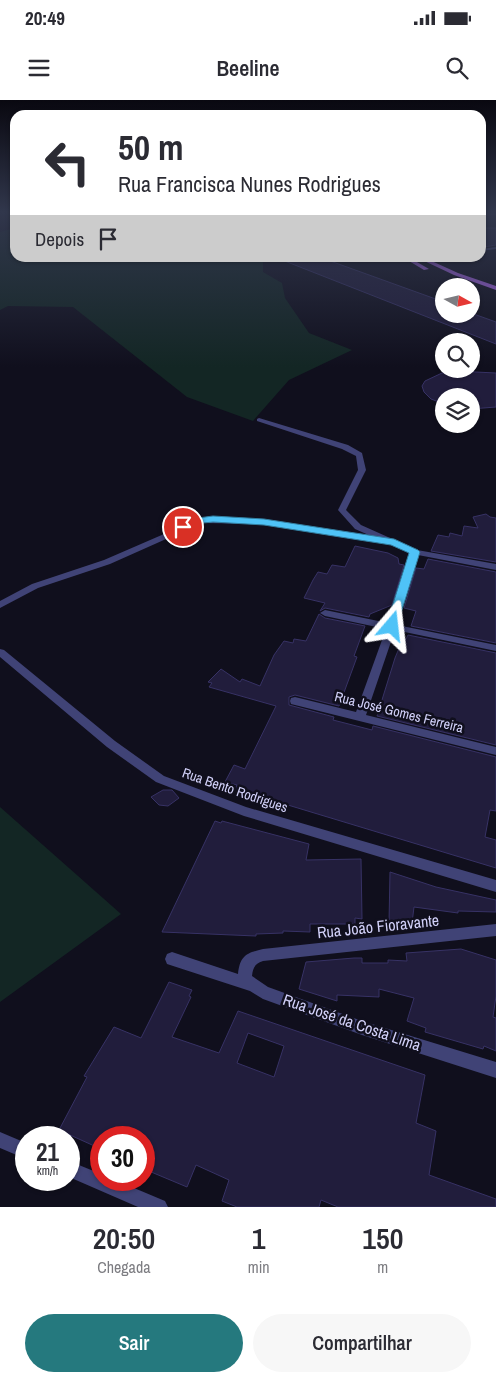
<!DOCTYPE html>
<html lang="pt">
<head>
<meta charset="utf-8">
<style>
	body { margin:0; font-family:"Archivo Narrow",sans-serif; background:#f7f7f7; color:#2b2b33; height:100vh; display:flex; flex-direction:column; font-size:19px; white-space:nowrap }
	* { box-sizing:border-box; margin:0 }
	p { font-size:16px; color:#7c7c81 }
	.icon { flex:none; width:28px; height:28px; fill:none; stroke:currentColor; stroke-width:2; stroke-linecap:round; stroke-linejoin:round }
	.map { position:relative; height:1107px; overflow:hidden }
	.sheet { display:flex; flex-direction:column; background:#fff; flex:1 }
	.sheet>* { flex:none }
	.banner { position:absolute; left:10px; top:10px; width:476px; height:152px; border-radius:15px; box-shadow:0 1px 4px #0004; background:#fff; color:#2b2b33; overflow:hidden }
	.needle { width:32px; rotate:98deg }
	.buttons { position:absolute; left:435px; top:178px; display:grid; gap:10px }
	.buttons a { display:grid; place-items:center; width:45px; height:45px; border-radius:50%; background:#fff; box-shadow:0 1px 4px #0004; font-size:25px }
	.speed { position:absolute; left:15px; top:1026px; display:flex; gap:10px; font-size:25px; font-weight:700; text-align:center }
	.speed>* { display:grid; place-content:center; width:65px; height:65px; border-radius:50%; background:#fff; box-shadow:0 1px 4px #0004; line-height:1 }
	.speed small { font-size:12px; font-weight:400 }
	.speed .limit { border:8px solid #d22; background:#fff; color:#111 }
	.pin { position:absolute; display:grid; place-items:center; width:42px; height:42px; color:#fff; margin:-21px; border:2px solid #fff; border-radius:50%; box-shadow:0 1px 5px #0007 }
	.me { position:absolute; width:55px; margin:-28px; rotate:17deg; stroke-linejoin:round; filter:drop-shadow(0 0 4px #0008) }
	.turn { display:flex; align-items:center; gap:18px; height:105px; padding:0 25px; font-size:22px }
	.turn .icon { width:65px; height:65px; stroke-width:2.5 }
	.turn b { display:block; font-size:35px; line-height:42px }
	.then { display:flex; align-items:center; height:48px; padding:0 25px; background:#0003; gap:10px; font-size:19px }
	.eta { display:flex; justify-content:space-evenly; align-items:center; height:85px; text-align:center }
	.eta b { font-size:30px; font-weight:600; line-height:35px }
	.action { display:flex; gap:10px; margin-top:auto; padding:10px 25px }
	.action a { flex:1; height:58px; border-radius:30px; background:#25797e; color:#fff; font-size:20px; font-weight:600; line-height:58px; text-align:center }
	.action a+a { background:#f7f7f7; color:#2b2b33 }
	.status { display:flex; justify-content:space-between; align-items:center; height:35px; padding:0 25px; background:#fff; direction:ltr }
	.status svg { height:14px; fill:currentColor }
	header { display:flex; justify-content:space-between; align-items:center; height:65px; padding:0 25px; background:#fff; font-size:22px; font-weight:600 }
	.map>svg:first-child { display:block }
</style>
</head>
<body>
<div class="status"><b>20:49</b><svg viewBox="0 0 49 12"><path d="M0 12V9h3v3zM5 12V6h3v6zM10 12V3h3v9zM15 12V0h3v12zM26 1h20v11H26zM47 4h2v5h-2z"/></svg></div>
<header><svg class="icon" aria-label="menu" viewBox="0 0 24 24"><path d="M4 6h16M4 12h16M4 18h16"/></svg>Beeline<svg class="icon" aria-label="search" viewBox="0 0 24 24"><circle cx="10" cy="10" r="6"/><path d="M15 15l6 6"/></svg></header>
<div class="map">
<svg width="496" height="1107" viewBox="0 0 496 1107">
	<rect width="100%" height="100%" fill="#100f1d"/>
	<path fill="#132624" d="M15,128V158H263V172L282,183L285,198L309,233L352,250L289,280L253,321L187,297L73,207L8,206L0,210V132Z
		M0,707L121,814L0,902Z"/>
	<path fill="#211d3c" stroke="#373265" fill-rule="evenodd" d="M481,128H496V145L484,147L481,145Z
		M277,158H322L444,202V214L471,213L496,222V244Z
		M455,271L496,273V307L471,309V296H444V304L431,299L424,292L422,286L425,281L442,273Z
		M486,414L490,417L496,418V462L431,451L438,435L449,437L450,433L462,436L464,426L478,428L473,417Z
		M355,446L388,453L398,458L399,464L404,465L392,505L370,514L369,517L325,508L320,511L325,503L304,498L313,480L318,472L327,474L332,465L345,467Z
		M428,459L496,472V543L411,526L416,511L404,508L416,468L424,469Z
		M319,514L325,518L365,526L354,556L357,557L339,606L295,595L289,597V605L334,617L333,620L372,630L373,626L496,657V711L490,710L485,737L496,740V768L235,689L237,685L225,682L234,665L245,669L276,606L209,587L212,583L208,582L221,569L240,582L242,579L260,586L274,555L284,541L293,543L294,539L306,541Z
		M408,535L496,553V645L377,616L395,558L402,541L406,539Z
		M163,690H172L179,698L168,706L159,705L151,697Z
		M215,721L221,723L222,721L309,744L306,760L361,759L362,819L355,818V824H310V832L283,831V833L256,834V836L162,832Z
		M390,772L436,787L496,800V812L458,811V813L414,807L412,823H389Z
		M461,849L496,860V896L493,917L496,918V951L484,946L483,949L425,932L426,928L407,921L414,898L379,889V897L337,895V901L299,889L306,862L354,858H362V863H388V860L407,861L406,853Z
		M169,882L192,890L189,896L191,897L172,937L219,953L238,911L425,975L416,1023L436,1031L429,1075L496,1099V1107H338L321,1100L319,1107H237L222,1101L229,1080L196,1065L187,1087L144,1069V1038H101V1049L59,1030L87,977L84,976L114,927L141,938ZM248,933L284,946L274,977L237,963Z"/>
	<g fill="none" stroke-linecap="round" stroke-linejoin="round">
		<path fill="#404376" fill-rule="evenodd" d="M7,112L15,113V115L8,113Z
			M496,113V115L481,116V114Z
			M496,147V149L481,151V149Z
			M259,318L348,345L362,353L366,370L346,410L361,425L417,450L496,464V470L418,455L397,525L496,545V551L395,530L366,615L496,647V655L295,605L291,604L290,601L291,598L295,597L356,612L386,529L325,516L320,513L325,510L388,523L410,453L389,444L264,424L202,423L110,464L38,488L0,508V501L32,484L104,460L201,418L264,420L371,436L355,429L338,410L358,370L356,356L342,349L257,321V319Z
			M0,549L4,550L115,641L164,676L246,707L496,780V792L244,716L156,682L107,647L0,557Z
			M496,824V836L263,861C255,864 253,867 252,876L268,887L362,921L496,962V978L362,935L263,899L250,891L167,864L165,859L167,854L172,852L238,874C240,856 246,853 263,849Z
			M0,1032L26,1043V1059L0,1048Z
			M69,1061L101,1074V1080H115L165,1101L168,1107H138L69,1077Z"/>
		<path fill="#ac67eb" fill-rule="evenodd" d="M404,158H410L429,169L424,170Z
			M418,158H425L458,173L496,186V190L454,175Z"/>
	</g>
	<linearGradient id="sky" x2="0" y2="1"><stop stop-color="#090810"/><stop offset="0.42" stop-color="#31374c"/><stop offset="1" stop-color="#31374c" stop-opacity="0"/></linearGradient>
	<rect width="496" height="267" fill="url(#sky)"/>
	<path fill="#4fc3f7" stroke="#337fa1" d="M213,416L264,419L394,439L418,450L420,452L397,526L392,529L386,526L409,453L391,445L264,425L213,422L203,423L183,430L179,427L198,418Z"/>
	<g text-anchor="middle" stroke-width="5" stroke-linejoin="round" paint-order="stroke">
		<g font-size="14" fill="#d2d1f9" stroke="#100f1d">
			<text transform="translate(399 612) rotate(14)" y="5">Rua José Gomes Ferreira</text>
			<text transform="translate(235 690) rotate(19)" y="5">Rua Bento Rodrigues</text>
		</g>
		<g font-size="16" fill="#d2d1f9" stroke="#100f1d">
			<text transform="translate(378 826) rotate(-6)" y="6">Rua João Fioravante</text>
			<text transform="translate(352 922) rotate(19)" y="6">Rua José da Costa Lima</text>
		</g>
	</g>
</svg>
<div class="buttons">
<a><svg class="needle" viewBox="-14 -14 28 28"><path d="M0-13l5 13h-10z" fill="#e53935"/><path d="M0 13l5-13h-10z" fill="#7c7c81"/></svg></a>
<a><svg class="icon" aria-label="search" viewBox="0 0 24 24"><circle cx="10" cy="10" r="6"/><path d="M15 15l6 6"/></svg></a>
<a><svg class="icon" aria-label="layers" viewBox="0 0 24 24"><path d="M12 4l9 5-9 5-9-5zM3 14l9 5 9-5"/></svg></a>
</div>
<div class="speed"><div>21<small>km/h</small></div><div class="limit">30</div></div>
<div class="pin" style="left:183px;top:427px;background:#d93025"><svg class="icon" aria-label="arrive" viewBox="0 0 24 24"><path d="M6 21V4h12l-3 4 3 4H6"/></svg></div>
<svg class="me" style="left:392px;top:526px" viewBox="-20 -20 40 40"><path d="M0-17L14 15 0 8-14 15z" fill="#4fc3f7" stroke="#fff" stroke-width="4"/></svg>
<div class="banner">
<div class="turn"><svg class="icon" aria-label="left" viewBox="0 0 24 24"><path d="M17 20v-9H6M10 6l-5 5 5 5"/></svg><div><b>50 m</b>Rua Francisca Nunes Rodrigues</div></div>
<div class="then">Depois<svg class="icon" aria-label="arrive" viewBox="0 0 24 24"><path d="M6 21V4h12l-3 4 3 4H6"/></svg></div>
</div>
</div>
<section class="sheet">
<div class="eta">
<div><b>20:50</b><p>Chegada</p></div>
<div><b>1</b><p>min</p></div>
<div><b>150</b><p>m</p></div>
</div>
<div class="action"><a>Sair</a><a>Compartilhar</a></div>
</section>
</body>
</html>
